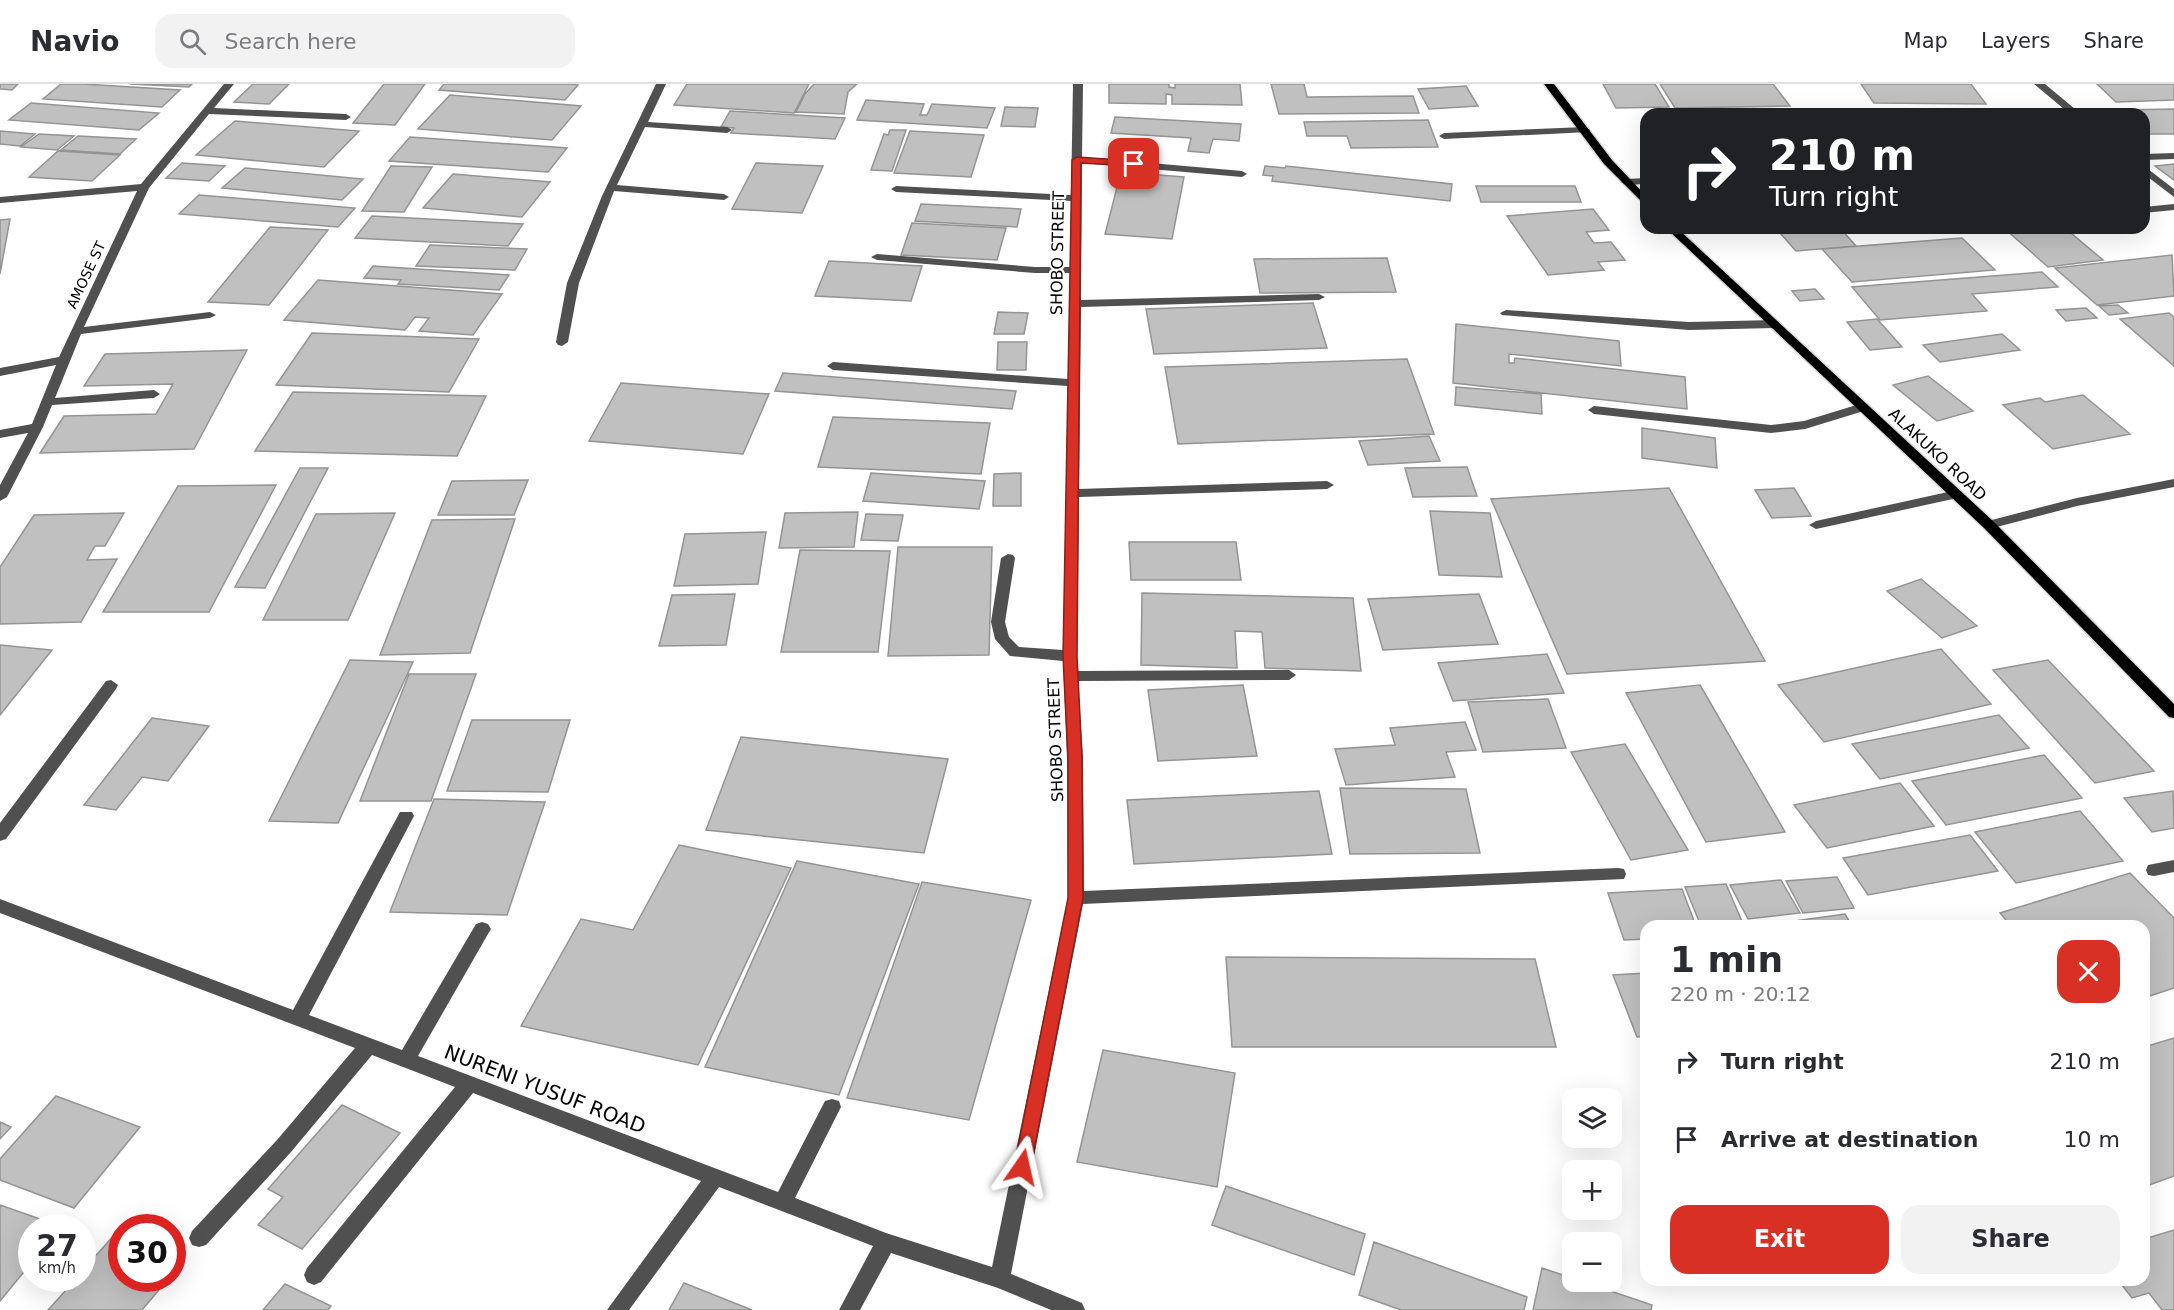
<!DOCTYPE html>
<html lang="en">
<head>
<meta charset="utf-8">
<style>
	body { margin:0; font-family:"DejaVu Sans",sans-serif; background:#f2f2f3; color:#2b2b33; height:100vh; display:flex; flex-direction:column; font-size:22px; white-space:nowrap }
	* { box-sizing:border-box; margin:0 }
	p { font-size:20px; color:#7c7c81 }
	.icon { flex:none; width:33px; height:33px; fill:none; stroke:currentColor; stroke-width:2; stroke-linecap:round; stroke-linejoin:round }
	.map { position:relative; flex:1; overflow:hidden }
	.side { position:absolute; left:1640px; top:836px; width:510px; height:366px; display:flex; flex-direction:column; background:#fff; border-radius:18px; box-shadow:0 6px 24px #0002 }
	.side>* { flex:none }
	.top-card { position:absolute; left:1640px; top:24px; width:510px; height:126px; border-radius:18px; box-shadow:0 6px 24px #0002; background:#202124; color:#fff; overflow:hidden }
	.fabs { position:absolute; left:1562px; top:1004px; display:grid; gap:12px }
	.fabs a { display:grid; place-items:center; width:60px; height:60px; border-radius:12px; background:#fff; box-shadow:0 6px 24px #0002; font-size:30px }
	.speed { position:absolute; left:18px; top:1130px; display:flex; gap:12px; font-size:30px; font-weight:700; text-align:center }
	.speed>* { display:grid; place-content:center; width:78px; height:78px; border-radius:50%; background:#fff; box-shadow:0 6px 24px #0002; line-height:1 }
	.speed small { font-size:15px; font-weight:400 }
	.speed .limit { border:9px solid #d22; background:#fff; color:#111 }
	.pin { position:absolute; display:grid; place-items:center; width:51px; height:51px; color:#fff; margin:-26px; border-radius:12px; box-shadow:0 3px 9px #0006 }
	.me { position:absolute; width:66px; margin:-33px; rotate:11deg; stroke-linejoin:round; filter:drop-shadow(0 0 4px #0008) }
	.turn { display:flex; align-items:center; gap:21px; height:126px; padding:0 30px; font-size:27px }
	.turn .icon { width:78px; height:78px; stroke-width:2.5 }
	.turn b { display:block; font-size:42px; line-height:51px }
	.round { display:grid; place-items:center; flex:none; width:63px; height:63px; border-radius:18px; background:#f2f2f3 }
	.headline { display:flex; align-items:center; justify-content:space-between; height:102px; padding:0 30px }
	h1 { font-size:36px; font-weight:700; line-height:45px }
	.button { display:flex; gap:12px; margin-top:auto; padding:12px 30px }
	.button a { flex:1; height:69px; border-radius:18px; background:#d93025; color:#fff; font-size:24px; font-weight:700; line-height:69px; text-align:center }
	.button a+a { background:#f2f2f3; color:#2b2b33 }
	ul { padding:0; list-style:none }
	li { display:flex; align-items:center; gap:18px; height:78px; padding:0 30px }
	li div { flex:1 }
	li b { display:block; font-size:22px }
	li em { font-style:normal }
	header { display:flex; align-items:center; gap:36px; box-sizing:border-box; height:84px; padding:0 30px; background:#fff; border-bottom:2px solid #e1e1e2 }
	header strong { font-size:28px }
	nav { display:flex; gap:33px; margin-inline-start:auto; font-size:21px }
	.search { width:420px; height:54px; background:#f2f2f3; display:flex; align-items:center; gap:15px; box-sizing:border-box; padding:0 21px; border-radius:18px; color:#7c7c81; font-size:22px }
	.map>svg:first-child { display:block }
</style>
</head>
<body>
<header>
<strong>Navio</strong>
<div class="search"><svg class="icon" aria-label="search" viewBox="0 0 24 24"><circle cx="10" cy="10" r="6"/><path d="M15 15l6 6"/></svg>Search here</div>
<nav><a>Map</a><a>Layers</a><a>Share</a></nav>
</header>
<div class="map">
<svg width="2174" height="1226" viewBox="0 0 2174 1226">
	<rect width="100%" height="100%" fill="#fff"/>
	<path fill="#c0c0c0" stroke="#949494" stroke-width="1.5" d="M0,0H18L12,6L0,5Z
		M61,0H83L180,6L162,23L43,15Z
		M130,0H192L189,3Z
		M253,0H289L269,20L234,18Z
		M384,0H425L395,41L353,39Z
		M444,0H571L578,1L565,16L439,6Z
		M687,0H809L794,29L674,21Z
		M814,0H857L848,8L844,30L796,28L805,10Z
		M1109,0H1169V3L1175,4V0H1240L1242,21L1172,20V11L1166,10V20L1109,19Z
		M1271,0H1304L1307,13L1413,12L1419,29L1279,30Z
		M1603,0H1655L1669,23L1616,24Z
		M1660,0H1773L1790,22L1675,24Z
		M1861,0H1971L1986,20L1874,19Z
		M2097,0H2174V16L2116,18Z
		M1466,2L1478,22L1429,25L1418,5Z
		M450,11L581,22L552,56L418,45Z
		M866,16L924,20L920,31H927L932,20L995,24L987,44L857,36Z
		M31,19L159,29L139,46L9,36Z
		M1005,23L1038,24L1035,43L1001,42Z
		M2174,25V50H2146L2144,48V30H2125L2120,26Z
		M1813,26L1816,30L1686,29Z
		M730,27L845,34L835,55L731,49L734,44L721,43Z
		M1115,33L1241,40L1239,57L1213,55L1209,69L1188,67L1191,54L1111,49Z
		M1428,36L1438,63L1351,64L1347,52H1307L1304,38Z
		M235,37L359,47L324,83L196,71Z
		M890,46H906L892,87L871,86L884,50L888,51Z
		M0,47L35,50L20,62L0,60Z
		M910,47L984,51L971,93L894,89Z
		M39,50L74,52L57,66L21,63Z
		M78,52L136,55L120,70L61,66Z
		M410,53L567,64L548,88L389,77Z
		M58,67L120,71L92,97L29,93Z
		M182,79L225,82L209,97L166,94Z
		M756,79L823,82L802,129L732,125Z
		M2174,80V96L2155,82Z
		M391,82L432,83L404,128L362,127Z
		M1265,82L1285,84L1286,82L1452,100L1450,117L1272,97L1273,92L1263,91Z
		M245,84L363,95L342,116L222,104Z
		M1121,88L1184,93L1172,155L1105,150Z
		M453,90L550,98L522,133L423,124Z
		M1476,102H1575L1581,118H1481Z
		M199,111L355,124L338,143L179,130Z
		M921,120L1021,125L1017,143L915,137Z
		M1593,125L1609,146L1586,148L1594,159L1611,158L1625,176L1598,178L1604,186L1548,191L1507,132Z
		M372,132L523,140L508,162L355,154Z
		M10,135L0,190V136Z
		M912,139L1006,144L997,176L901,171Z
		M270,143L328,146L269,221L208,218Z
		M1840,144L1856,162L1796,167L1780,149Z
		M2004,144H2065L2103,176L2048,183Z
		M1962,154L1995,186L1852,198L1822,165Z
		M430,161L527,165L515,186L416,182Z
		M2172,171L2174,212L2097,221L2055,184Z
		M1387,174L1396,208L1260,209L1254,175Z
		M829,177L922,182L911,217L815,212Z
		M373,182L509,191L499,206L398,200L401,196L364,194Z
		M2042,188L2058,203L1972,210L1987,227L1880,236L1852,203Z
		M318,196L502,210L473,251L419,247L429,234L415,233L405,246L284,236Z
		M1815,205L1824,215L1800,217L1792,207Z
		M1313,219L1327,264L1154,270L1146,225Z
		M2118,221L2128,229L2109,231L2099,222Z
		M2086,224L2097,234L2066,237L2056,226Z
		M998,228L1028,229L1024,250H994Z
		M2169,229L2174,233V282L2120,235Z
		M1877,235L1902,263L1870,266L1847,238Z
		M1456,240L1619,257L1621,282L1509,270V279H1514L1515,274L1685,293L1687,325L1453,299Z
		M312,249L479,255L449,308L276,301Z
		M2002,250L2020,266L1940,278L1923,261Z
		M998,258H1027L1026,286H997Z
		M247,266L194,365L40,369L64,332L156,330L173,300L84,302L105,270Z
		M1407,275L1434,350L1178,360L1165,283Z
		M783,289L1016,307L1012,325L775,307Z
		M1928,292L1973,327L1937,337L1893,301Z
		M621,299L769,310L743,370L589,357Z
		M1456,303L1541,310L1542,330L1455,321Z
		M293,308L486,312L457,372L255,367Z
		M2083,311L2130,350L2053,365L2003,321L2040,314L2045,318Z
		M833,333L990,339L981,390L818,383Z
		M1642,344L1715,354L1717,384L1642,374Z
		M1429,352L1440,377L1368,381L1359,357Z
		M1467,383L1477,412L1413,413L1405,384Z
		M300,384H328L265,504L235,503Z
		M871,389L985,397L979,425L863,417Z
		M1021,389V422H993L994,390Z
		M528,396L514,431H438L452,397Z
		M276,401L209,528H103L178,402Z
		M1669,404L1765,577L1567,590L1491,415Z
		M1794,404L1811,432L1772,434L1755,406Z
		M1430,427L1490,429L1502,493L1439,491Z
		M858,428L854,463L779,464L785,429Z
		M124,429L105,462H95L87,476L117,475L81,538L0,540V483L34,431Z
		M395,429L348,536H263L316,430Z
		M866,430L903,431L898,457L861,456Z
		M515,435L470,569L380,571L432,436Z
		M766,448L758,500L674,502L685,450Z
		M1129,458H1236L1241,496H1131Z
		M898,463H992L989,571L888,572Z
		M800,466L890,467L878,568H781Z
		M1921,495L1977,542L1942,554L1887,507Z
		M1142,509L1353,514L1361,587L1265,584L1262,548L1235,547L1237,584L1141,581Z
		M735,510L726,561L659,562L672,511Z
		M1479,510L1498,560L1383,566L1368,515Z
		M0,561L52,566L0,631Z
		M1941,565L1991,620L1824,658L1778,601Z
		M1547,570L1564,609L1453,617L1438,579Z
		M350,576L413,578L338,739L269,737Z
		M2048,576L2154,687L2095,699L1993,586Z
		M409,590H476L431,717H360Z
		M1243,601L1257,672L1158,677L1148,606Z
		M1700,601L1785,748L1706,758L1626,609Z
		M1548,615L1566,664L1483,668L1468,618Z
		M1999,631L2029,664L1880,695L1852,660Z
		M152,634L209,642L168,697L142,693L116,726L84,721Z
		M472,636H570L548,708L447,707Z
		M1465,638L1476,666L1446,668L1455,693L1346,701L1335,665L1395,661L1390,644Z
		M741,653L948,675L924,769L706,746Z
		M1625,660L1688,766L1631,776L1571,668Z
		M2044,671L2082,714L1946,741L1912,697Z
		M1900,699L1934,742L1827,764L1794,721Z
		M1340,704L1466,705L1480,769L1350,770Z
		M1319,707L1332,770L1134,780L1127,716Z
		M2173,707L2174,744L2152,748L2124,714Z
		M434,715L545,718L507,831L390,828Z
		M2080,727L2123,777L2016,799L1975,748Z
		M1970,751L1998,787L1868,811L1843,774Z
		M679,761L791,784L698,981L521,942L581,835L633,846Z
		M797,777L919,800L839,1011L705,983Z
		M2130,789L2174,834V904L2144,914V842H2011L2000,829Z
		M1837,793L1854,824L1803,829L1786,797Z
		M1781,796L1800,829L1748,835L1730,801Z
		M922,798L1031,816L969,1036L847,1014Z
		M1726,800L1744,842H1701L1685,803Z
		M1682,805L1696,842H1646V855L1624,856L1608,809Z
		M1845,830L1852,842H1759Z
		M1226,873L1535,875L1556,963H1232Z
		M1646,889V952L1637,953L1613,891Z
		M2174,954V1092L2144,1103V963Z
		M1103,966L1235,989L1217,1103L1077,1078Z
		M56,1012L140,1043L74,1124L0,1096V1075Z
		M342,1021L400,1049L302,1165L258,1141L283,1113L268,1105Z
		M0,1038L11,1043L0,1055Z
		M1226,1102L1365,1150L1354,1191L1212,1141Z
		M0,1121L60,1142L32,1143V1178L0,1217Z
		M2174,1146V1226H2162L2149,1209L2132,1214L2118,1196H2144V1155Z
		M117,1148L122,1150V1194H169L142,1226H48L77,1194H82V1187Z
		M1374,1158L1527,1213L1524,1226H1401L1359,1211Z
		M1542,1184L1572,1194V1197H1581L1652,1221L1651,1226H1533Z
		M684,1199L752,1226H669Z
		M285,1200L331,1222L328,1226H263Z"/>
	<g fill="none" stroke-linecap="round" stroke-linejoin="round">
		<g stroke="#dbdbdb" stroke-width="3">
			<path id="major" d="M1544,0H1554L1612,76L1646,112V122L1604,80Z
				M1666,144H1677L1994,438L2174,620V634L2169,633L1984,444Z"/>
		</g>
		<path fill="#505050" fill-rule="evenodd" d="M224,0H234L214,24L346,30L351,33L346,36L209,30L149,104L84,243L210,228L216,231L210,234L81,250L55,314L154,306L160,310L154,314L52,321L43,343L7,413L0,417V401L28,349L0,354V346L32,340L56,281L0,292V284L59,273L137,107L0,119V113L141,100Z
			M656,0H666L648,38L727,43L732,46L727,49L645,43L617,101L724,110L729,113L724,116L614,107L579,199L568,258L562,262L558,261L556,258L567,199L602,112Z
			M1073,0H1083L1082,73L1242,87L1247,90L1242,93L1082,79L1081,216L1319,210L1325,213L1319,216L1081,223L1079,405L1327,397L1334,401L1327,405L1079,413L1077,587L1289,586L1296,591L1289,596L1078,597L1083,674L1084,807L1618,784L1624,785L1626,790L1624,795L1083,820L1011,1190L1082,1219L1085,1226H1051L998,1204L891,1169L860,1226H839L873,1162L719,1103L629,1226H607L701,1097L473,1009L321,1198L314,1201L307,1198L304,1191L307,1184L455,1003L372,971L291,1068L206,1161L199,1163L192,1161L189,1154L192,1147L277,1056L355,964L0,829V815L293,926L400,728H412L414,732L309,931L402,966L476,840L482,838L488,840L491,845L488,850L418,972L778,1108L825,1017L832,1015L839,1017L841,1023L795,1114L886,1149L992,1183L1068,814L1067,674L1063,577L1010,572L995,555L991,538L1001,474L1008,470L1013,471L1015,474L1005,538L1009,553L1019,563L1063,566L1068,302L833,286L827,282L833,278L1068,295L1070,189H1035L877,176L871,173L877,170L1035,183H1070L1071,117L896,108L891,105L896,102L1071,111Z
			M2034,0H2045L2081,30H2070Z
			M1585,43L1590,46L1589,48L1444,55L1439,52L1444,49Z
			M2174,69V75L2144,76V70Z
			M2144,82L2174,105V113L2144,90Z
			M1646,94V100L1626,101L1621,98L1626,95Z
			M2174,120V126L2144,129V123Z
			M1506,226L1689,238L1774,236L1780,240L1774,244L1689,246L1502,231L1500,229Z
			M1863,319L1867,320L1869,323L1867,326L1805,345L1771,349L1594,330L1588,326L1594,322L1771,341L1804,337Z
			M2174,395V403L2077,422L1989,445L1982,441L1984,438L2077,414Z
			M1957,406L1964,410L1962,413L1816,445L1809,441L1816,437Z
			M111,596L118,601L116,605L6,755L0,757V739L106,597Z
			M2174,776V788L2154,792L2148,791L2146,786L2148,781Z"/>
		<use href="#major" fill="#000" fill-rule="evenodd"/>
	</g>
	<path fill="#d93025" stroke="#8d1f18" stroke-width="1.5" d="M1077,73L1134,77L1139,80L1134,82L1081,79L1077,572L1082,674L1083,814L1031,1083L1028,1088L1022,1091L1016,1088L1014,1083L1068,814V674L1063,572L1072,76Z"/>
	<g text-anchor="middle" stroke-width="4.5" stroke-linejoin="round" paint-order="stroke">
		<g font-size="14" fill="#000" stroke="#fff">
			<text transform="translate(86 191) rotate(-65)" y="5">AMOSE ST</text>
		</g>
		<g font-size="16" fill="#000" stroke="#fff">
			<text transform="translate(1057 169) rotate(-89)" y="6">SHOBO STREET</text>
			<text transform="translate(1938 370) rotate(43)" y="6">ALAKUKO ROAD</text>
			<text transform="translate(1055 656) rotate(-92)" y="6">SHOBO STREET</text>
		</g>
		<g font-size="20" fill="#000" stroke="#fff">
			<text transform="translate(545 1005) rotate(21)" y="7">NURENI YUSUF ROAD</text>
		</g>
	</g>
</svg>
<div class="fabs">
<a><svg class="icon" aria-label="layers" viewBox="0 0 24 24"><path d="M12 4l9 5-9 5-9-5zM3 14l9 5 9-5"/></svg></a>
<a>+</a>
<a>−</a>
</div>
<div class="speed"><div>27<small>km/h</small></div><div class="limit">30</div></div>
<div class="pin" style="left:1134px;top:80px;background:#d93025"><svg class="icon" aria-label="arrive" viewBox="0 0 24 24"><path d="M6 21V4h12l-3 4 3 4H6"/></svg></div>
<svg class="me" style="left:1022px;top:1083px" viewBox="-20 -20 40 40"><path d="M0-17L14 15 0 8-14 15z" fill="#d93025" stroke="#fff" stroke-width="4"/></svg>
<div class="top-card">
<div class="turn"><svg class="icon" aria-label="right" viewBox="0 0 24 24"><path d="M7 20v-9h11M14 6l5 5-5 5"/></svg><div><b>210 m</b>Turn right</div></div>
</div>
<section class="side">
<div class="headline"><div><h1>1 min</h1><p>220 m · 20:12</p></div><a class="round" style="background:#d93025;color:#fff"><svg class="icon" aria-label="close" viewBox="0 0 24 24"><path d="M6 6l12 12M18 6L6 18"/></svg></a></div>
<ul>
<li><svg class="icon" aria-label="right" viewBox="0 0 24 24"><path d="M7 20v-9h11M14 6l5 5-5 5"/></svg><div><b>Turn right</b></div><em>210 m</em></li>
<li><svg class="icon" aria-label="arrive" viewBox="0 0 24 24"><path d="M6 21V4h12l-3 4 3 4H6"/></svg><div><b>Arrive at destination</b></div><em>10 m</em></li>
</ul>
<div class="button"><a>Exit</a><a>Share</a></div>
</section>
</div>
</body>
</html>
